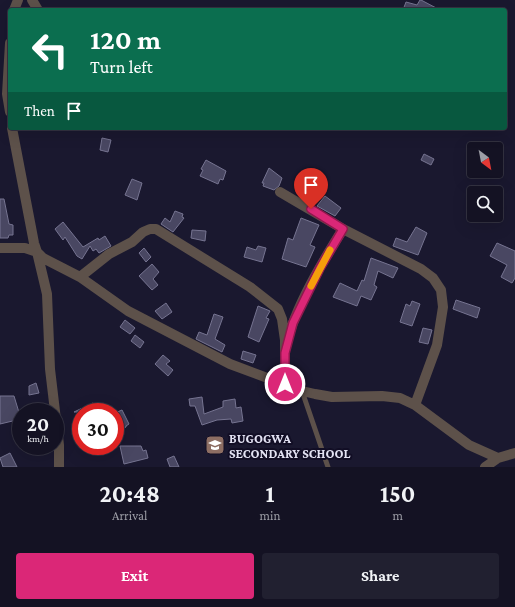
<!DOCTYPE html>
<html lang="en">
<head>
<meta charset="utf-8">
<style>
	body { margin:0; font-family:"Crimson Pro",serif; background:#212030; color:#f1f3f6; height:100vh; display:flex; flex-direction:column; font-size:15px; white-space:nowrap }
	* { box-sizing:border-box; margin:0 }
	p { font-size:13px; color:#9d9ea6 }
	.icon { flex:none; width:22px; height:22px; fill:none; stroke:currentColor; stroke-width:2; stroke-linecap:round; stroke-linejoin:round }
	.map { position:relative; height:467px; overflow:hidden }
	.drawer { display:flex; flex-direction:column; background:#141223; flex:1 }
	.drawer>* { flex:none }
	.top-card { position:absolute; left:8px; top:8px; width:499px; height:122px; border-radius:4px; box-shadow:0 4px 16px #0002,0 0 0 1px #333241; background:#0b6e4f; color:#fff; overflow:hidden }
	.needle { width:26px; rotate:148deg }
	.buttons { position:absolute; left:467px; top:142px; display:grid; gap:8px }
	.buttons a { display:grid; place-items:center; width:36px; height:36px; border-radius:4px; background:#141223; box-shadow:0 4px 16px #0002,0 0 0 1px #333241; font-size:20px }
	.speed { position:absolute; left:12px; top:403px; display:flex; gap:8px; font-size:20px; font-weight:700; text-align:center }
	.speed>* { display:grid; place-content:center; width:52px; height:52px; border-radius:50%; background:#141223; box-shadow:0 4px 16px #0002,0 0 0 1px #333241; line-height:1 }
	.speed small { font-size:10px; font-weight:400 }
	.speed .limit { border:6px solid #d22; background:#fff; color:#111 }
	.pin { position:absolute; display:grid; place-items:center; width:34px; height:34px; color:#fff; margin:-41px -17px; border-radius:50% 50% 50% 0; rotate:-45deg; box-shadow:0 0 4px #0007 }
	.pin .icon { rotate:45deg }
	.me { position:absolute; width:44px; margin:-22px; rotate:0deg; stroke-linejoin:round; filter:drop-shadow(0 0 3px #0008) }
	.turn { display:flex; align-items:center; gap:14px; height:84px; padding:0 16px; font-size:18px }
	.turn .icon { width:52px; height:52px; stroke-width:2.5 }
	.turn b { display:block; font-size:28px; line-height:34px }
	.then { display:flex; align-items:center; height:38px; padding:0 16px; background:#0003; gap:8px; font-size:15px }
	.eta { display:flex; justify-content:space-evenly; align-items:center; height:68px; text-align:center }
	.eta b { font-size:24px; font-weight:700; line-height:28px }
	.primary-button { display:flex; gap:8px; margin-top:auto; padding:8px 16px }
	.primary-button a { flex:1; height:46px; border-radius:4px; background:#db2777; color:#fff; font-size:16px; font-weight:700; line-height:46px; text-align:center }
	.primary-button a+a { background:#212030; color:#f1f3f6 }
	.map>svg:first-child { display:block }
</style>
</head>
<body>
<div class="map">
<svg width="515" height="467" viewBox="0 0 515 467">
	<rect width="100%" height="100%" fill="#1a182f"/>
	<path fill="#494762" stroke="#767491" d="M420,0H421L440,10H403L406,2L417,5Z
		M102,138L111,140L108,152L100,150Z
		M424,154L434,159L431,165L421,160Z
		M206,160L226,171L223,180L220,179L218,184L200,176L203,170L201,169Z
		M269,168L282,178L279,186L274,190L263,186L264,183H262Z
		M132,179L142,183L137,200L125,195Z
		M325,196L341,208L335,216L317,206Z
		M0,199H4L9,224L13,225V235H9L8,238H0Z
		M175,211L183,214L182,217L184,218L173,232L161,224L165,218L170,222Z
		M301,218L319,225L310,245L315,247L306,267L282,259L288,238L293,240Z
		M63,222L83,247L98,238L99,240L105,236L111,246L99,253L96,249L93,251L90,246L82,259L77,256L65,237L63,240L55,229Z
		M416,227L427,233L418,255L393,246L396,238L407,242Z
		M192,230L206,231L205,241L191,238Z
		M497,243L515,251V278L512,283L501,277L507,265L490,256Z
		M258,246L266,248L262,262L244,257L247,247L256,250Z
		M144,248L151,257L146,262L139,253Z
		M371,258L398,268L393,278L378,271L374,285L377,287L371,300L361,296L357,306L333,297L340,283L357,291L362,280L364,281Z
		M152,264L159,272L153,279L158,285L152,290L139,276Z
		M456,300L480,308L477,318L453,309Z
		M412,301L420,304L412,326L400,322L406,304L410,306Z
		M166,303L172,312L162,319L155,311Z
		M258,306L270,311L266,318L269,319L259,342L248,337Z
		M214,314L223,317L215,339L225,345L222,352L196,339L199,332L207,335Z
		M125,320L135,328L130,334L120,327Z
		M423,328L432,330L428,344L419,342Z
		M135,335L144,342L140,348L131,341Z
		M243,351L256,355L253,363L241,359Z
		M163,355L170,361L166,364L173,370L168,376L155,364Z
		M36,383L39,393L29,395V386Z
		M0,396H14L21,419L0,424Z
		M202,397L204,414L223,407V401L235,399L236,408L241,407L243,421L232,423L231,419L217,420L202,425L195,406H190L189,399Z
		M93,403L97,412H74Z
		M122,410L129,424L126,426V427L115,433V413Z
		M120,446H141L143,451L146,450L148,458L124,464Z
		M10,453L17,467H3L0,458Z
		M174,456L179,467H170L167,459Z"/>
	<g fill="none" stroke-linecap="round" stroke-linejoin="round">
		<path stroke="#5d514a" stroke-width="5" d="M302,391L328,467"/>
		<path stroke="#5d514a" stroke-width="10" d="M32,0L38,10
			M14,10L18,0
			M10,43L7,94L10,112
			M12,128L34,243L37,252L43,258L80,277L128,311L230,364L302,391L315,394L332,397L382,396L400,398L415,405L469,445L498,458
			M280,192L343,229L421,269L433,278L441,290L443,307L437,345L415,405
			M0,248H25L37,252L47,294L50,369L59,445V467
			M80,277L109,254L132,242L143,232L150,229H156L250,287L278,309L282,319L285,340V384
			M287,343C295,307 323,261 343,229
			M485,467L498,458L515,453"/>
	</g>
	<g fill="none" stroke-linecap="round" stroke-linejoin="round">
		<g stroke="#8e194d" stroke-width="10">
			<path id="route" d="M285,384V353L293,323L320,268L343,229L311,209"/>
		</g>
		<use href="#route" stroke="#db2777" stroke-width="7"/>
		<path stroke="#f59e0b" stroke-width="7" d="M311,286L330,250"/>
	</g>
	<defs>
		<g id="school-square" transform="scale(1)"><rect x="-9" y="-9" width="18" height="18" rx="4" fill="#8d6e63" stroke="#120e25"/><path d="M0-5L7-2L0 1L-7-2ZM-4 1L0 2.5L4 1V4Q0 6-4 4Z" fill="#fff"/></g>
	</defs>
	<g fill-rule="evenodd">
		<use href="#school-square" x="215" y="445"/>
	</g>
	<g text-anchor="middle" stroke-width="4" stroke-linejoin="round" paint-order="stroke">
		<g font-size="13" font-weight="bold" fill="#e3e2f3" stroke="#120e25" text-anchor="start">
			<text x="229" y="443">BUGOGWA<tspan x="229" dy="15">SECONDARY SCHOOL</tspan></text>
		</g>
	</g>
</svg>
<div class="buttons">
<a><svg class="needle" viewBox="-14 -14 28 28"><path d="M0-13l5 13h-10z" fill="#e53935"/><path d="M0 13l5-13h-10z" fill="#9d9ea6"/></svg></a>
<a><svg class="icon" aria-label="search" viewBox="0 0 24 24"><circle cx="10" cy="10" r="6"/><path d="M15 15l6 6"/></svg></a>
</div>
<div class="speed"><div>20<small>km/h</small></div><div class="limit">30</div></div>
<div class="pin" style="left:311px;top:209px;background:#d93025"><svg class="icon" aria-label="arrive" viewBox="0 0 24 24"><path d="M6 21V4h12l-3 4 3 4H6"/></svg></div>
<svg class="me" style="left:285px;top:384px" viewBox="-20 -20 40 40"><circle r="17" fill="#db2777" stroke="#fff" stroke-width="3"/><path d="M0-11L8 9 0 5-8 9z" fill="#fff"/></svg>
<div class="top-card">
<div class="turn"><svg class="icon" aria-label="left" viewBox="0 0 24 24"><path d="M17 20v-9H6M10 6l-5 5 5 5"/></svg><div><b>120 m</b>Turn left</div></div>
<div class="then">Then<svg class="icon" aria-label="arrive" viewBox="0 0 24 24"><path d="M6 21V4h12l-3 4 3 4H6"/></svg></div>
</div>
</div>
<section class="drawer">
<div class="eta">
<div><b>20:48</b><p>Arrival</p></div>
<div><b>1</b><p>min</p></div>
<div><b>150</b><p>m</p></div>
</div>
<div class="primary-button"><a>Exit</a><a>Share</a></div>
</section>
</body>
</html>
